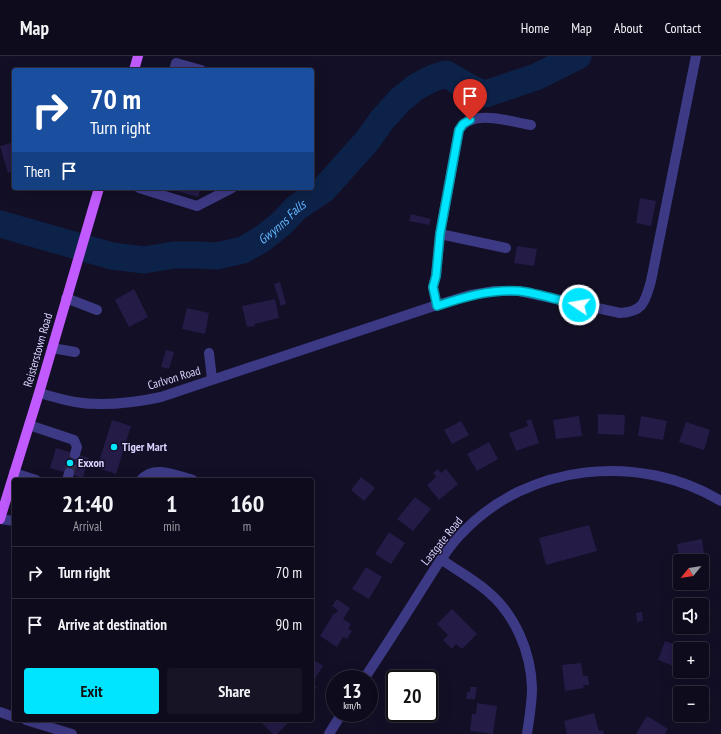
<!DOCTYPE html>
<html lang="en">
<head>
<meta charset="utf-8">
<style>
	body { margin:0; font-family:"PT Sans Narrow",sans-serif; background:#171425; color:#f1f3f6; height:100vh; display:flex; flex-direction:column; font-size:15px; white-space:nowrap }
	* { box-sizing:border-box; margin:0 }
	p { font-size:13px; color:#9b9ba3 }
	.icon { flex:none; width:22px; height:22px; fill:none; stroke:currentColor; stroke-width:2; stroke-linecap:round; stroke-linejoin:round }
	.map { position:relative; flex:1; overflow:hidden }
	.side { position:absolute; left:12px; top:422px; width:302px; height:244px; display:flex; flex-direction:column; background:#0e0b1c; border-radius:4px; box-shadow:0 4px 16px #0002,0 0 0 1px #2e2b3b }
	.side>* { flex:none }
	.hud { position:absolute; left:12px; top:12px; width:302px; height:122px; border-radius:4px; box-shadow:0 4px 16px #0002,0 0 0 1px #2e2b3b; background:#1a4fa0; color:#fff; overflow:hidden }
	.needle { width:26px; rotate:240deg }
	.fabs { position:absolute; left:673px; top:498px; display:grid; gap:8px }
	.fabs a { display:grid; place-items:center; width:36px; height:36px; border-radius:4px; background:#0e0b1c; box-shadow:0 4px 16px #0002,0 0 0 1px #2e2b3b; font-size:20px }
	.speed { position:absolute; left:326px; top:614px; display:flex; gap:8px; font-size:20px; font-weight:700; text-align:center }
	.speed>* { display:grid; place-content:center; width:52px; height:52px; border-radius:50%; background:#0e0b1c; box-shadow:0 4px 16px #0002,0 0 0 1px #2e2b3b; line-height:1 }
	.speed small { font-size:10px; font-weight:400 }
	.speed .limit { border:2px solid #111; border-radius:6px; background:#fff; color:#111 }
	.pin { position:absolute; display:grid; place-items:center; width:34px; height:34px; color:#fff; margin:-41px -17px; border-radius:50% 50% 50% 0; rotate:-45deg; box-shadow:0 0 4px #0007 }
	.pin .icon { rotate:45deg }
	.me { position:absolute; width:44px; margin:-22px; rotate:282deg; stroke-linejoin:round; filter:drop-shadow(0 0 3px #0008) }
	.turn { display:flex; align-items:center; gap:14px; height:84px; padding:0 12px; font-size:18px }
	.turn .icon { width:52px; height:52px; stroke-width:2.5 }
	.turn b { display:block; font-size:28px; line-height:34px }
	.then { display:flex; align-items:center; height:38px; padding:0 12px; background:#0003; gap:8px; font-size:15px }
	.eta { display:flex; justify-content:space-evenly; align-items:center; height:68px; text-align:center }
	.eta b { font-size:24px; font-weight:600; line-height:28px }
	.action { display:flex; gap:8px; margin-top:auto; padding:8px 12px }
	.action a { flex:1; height:46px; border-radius:4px; background:#00e5ff; color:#111; font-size:16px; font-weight:600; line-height:46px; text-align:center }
	.action a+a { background:#171425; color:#f1f3f6 }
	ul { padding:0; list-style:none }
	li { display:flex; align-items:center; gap:12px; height:52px; padding:0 12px; border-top:1px solid #2e2b3b }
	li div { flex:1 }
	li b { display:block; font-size:15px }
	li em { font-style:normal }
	header { display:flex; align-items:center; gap:24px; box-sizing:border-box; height:56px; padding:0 20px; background:#0e0b1c; border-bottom:1px solid #2e2b3b }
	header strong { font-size:19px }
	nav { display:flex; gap:22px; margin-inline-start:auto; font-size:14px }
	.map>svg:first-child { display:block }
</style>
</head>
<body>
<header>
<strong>Map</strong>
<nav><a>Home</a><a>Map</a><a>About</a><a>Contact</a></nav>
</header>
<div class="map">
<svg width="721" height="678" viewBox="0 0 721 678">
	<rect width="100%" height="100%" fill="#130f26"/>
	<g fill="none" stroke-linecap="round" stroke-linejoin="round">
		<path stroke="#0c2248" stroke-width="27" id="s1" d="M0,168L112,200L144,204L174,199H197L217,200L243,194L262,183L281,168L296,152L324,133L367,85L382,64L400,44L416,31L433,22L446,18L470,32L485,38L536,21L578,0"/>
	</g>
	<path fill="#241b47" d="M11,87L14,97V115L8,117L0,90Z
		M171,132H201L198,141L171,133Z
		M640,142L656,145L651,170L636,167Z
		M411,158L431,163L429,169L409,165Z
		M517,190L537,193L534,210L514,207Z
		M280,226L286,248L281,250L274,228Z
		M134,233L148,261L129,271L115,244Z
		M275,243L279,262L254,268L255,270L247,271L242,250Z
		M187,252L209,257L205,278L182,273Z
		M166,294L174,296L169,313L161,311Z
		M598,358L625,359L624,379L598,378Z
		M579,360L582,380L556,383L553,364Z
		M641,360L667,365L663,384L638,380Z
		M531,363L539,387L516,395L509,377L528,370L526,365Z
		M112,364L131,370L116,418L97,412Z
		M461,365L469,379L452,388L444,374Z
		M686,366L710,374L704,394L679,386Z
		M489,386L498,403L477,415L467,398Z
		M56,392L89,402L83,422L50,412Z
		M438,413L441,417L446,413L458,428L439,444L427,429L436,421L433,417Z
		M361,421L375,432L364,445L351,434Z
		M415,441L431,453L413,475L397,463Z
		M589,469L597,495L546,509L539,482Z
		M389,476L405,487L391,508L375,498Z
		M702,483L705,504L680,505L677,488Z
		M366,511L382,521L369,543L352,533Z
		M337,543L350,552L343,563L351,568L348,573L352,575L347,583L343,581L337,591L320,580L334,557L335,558L338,554L332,550Z
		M452,553L477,578L462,593L456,588L452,593L443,584L448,579L437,568Z
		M642,556L643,565L637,566L636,557Z
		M665,585L682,591L680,593V604H679L676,611L658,604Z
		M312,603L323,610L312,627Z
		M581,607L583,620H588L589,629H583L584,632L565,635L562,609Z
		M312,628L317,631L312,638Z
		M470,631H477L475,643H466L467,636H470Z
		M477,647L497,650L493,678L470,675L472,658H476Z
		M594,657L599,675L603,674L604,678H567L564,665Z
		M647,660L668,673L665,678H636Z
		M261,664H291L277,678H273L260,665Z"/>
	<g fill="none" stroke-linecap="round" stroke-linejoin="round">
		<path stroke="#312d47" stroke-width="10" stroke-dasharray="10 5" stroke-linecap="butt" d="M69,417L75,398"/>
		<path stroke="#3d3a85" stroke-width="10" d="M174,14L176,7L201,14
			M139,132L197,150L232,132
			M440,178L506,192
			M66,242L97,254
			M437,249L433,231L436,220L440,178L459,74C462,69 465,66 471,64C487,58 514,66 531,69
			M52,292L75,296
			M209,297L212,323
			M39,337C51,340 63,344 75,346C104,351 133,347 161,341L437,249L470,239L495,235H519L620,257C644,256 645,245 651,225L696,0
			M29,369L74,384L77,391L75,398
			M14,417L36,424
			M67,424L69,417
			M141,424C154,408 177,420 193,424
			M0,463L14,465
			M441,503C456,514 473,523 487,535C515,558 531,596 532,632C532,648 529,663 527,678
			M364,623C383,594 402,565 420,536C433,516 445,494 462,477C528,407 640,396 721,445
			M0,656L14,661
			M26,664L72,678
			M329,678L342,657"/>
		<path stroke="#c25bff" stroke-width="10" d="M134,14L138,0
			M0,463L39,337L99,132"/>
	</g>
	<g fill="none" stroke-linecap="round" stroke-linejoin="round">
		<g stroke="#0095a6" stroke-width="10">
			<path id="route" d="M470,64L463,68L459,74L440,178L436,220L433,231L437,250C464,241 490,233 519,235C537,237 561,245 579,249"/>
		</g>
		<use href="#route" stroke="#00e5ff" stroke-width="7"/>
	</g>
	<g fill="#00e5ff" stroke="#130f26" stroke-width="1.5">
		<circle cx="114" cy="391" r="4"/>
		<circle cx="70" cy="407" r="4"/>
	</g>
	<g text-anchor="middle" stroke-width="3" stroke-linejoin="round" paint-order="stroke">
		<g font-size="12" fill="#d9d4ff" stroke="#130f26">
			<text transform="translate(38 294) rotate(-74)" y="4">Reisterstown Road</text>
			<text transform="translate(174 322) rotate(-17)" y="4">Carlvon Road</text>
			<text transform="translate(442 485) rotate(-51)" y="4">Lastgate Road</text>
		</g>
		<g font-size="12" font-weight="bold" fill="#d9d4ff" stroke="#130f26" text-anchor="start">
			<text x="122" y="395">Tiger Mart</text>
			<text x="78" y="411">Exxon</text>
		</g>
		<g font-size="13" font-style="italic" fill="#62b6ff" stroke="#130f26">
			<text dy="5" stroke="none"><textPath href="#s1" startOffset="297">Gwynns Falls</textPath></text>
		</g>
	</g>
</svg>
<div class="fabs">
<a><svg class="needle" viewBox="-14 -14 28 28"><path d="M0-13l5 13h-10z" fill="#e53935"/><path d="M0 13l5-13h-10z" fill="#9b9ba3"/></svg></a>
<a><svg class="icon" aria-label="sound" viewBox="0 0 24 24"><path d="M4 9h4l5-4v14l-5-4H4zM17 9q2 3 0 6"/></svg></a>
<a>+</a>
<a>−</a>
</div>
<div class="speed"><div>13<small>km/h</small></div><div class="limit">20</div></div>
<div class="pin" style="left:470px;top:64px;background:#d93025"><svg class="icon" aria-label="arrive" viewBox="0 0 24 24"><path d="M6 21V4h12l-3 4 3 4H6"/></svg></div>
<svg class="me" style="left:579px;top:249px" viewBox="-20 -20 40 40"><circle r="17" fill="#00e5ff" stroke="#fff" stroke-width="3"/><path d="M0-11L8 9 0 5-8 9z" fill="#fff"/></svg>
<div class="hud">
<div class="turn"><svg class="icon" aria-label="right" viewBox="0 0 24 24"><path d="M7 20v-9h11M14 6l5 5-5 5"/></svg><div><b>70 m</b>Turn right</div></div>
<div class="then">Then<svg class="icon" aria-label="arrive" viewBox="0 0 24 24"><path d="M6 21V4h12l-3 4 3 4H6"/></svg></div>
</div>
<section class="side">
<div class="eta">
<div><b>21:40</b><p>Arrival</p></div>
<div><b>1</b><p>min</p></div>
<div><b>160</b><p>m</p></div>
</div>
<ul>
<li><svg class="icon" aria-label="right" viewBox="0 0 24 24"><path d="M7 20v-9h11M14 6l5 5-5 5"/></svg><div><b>Turn right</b></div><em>70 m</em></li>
<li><svg class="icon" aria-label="arrive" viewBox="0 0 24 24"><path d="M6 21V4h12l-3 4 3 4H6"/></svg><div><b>Arrive at destination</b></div><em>90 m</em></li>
</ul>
<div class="action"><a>Exit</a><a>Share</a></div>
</section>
</div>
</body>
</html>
